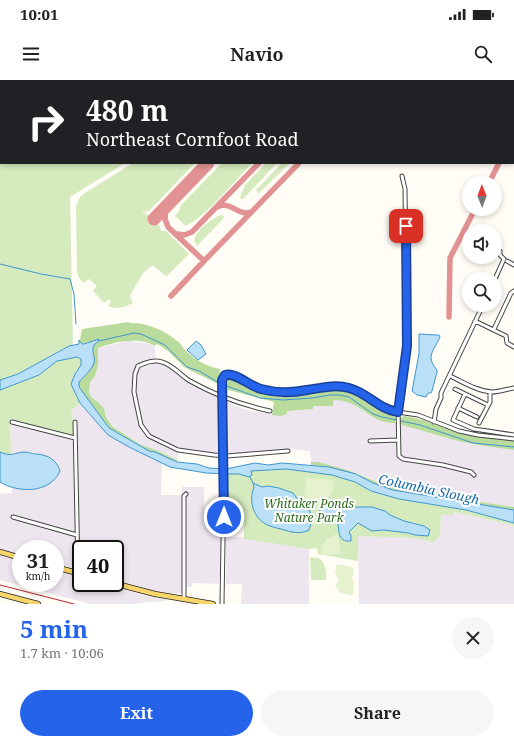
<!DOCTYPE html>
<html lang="en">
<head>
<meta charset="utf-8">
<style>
	body { margin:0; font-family:"Noto Serif",serif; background:#f6f6f6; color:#222; height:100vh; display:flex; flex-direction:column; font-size:15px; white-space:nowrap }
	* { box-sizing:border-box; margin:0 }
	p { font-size:13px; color:#767676 }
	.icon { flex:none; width:22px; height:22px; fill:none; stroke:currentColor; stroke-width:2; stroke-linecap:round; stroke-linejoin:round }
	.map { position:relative; height:524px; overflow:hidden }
	.sheet { display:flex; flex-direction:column; background:#fff; flex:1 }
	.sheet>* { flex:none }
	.guide { position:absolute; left:0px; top:0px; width:514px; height:84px; box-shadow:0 2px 6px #0003; background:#202124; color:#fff; overflow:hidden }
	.needle { width:26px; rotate:359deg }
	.buttons { position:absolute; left:462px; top:96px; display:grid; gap:8px }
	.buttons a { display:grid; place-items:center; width:40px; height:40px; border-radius:50%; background:#fff; box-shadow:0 2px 6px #0003; font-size:20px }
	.speed { position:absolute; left:12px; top:460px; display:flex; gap:8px; font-size:20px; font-weight:700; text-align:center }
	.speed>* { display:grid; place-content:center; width:52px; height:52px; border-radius:50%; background:#fff; box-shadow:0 2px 6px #0003; line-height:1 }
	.speed small { font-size:10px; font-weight:400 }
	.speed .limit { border:2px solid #111; border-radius:6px; background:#fff; color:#111 }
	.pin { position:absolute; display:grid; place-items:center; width:34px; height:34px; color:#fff; margin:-17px; border-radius:8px; box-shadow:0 2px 6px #0006 }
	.me { position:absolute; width:44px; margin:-22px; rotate:0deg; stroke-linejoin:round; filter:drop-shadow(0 0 3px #0008) }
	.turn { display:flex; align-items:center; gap:14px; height:84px; padding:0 20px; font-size:18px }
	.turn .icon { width:52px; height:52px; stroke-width:2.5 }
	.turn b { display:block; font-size:28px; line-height:34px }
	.round { display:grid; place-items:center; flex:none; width:42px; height:42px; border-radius:21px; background:#f6f6f6 }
	.overview { display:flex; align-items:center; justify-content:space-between; height:68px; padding:0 20px }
	h1 { font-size:24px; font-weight:700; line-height:30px; color:#2563eb }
	.primary-button { display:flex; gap:8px; margin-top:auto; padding:8px 20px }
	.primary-button a { flex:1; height:46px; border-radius:24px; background:#2563eb; color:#fff; font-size:16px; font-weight:700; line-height:46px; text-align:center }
	.primary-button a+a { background:#f6f6f6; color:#222 }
	.status { display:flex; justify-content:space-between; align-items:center; height:28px; padding:0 20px; background:#fff; direction:ltr }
	.status svg { height:11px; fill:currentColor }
	header { display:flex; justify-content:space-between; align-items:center; height:52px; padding:0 20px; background:#fff; font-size:18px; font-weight:700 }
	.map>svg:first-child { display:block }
</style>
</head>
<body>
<div class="status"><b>10:01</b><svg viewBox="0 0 49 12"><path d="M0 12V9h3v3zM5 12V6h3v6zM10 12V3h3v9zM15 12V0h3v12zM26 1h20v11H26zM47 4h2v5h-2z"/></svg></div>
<header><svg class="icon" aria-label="menu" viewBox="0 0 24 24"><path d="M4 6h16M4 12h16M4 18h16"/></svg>Navio<svg class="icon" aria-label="search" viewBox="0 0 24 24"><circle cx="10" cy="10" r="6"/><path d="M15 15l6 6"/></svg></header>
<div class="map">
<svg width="514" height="524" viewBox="0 0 514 524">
	<rect width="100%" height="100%" fill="#fffdf5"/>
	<path fill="#eee6ef" d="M129,261L152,264L155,266V282L163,283V285L169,287L193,305L243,329L280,336L287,331L313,329V326H333L334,320H342L351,323L380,341L386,342L400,343L402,345L458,361L514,370V427L460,419L454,415L431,411L425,413L387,406L359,394L319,382H311L310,371L290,369L230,374L203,373L179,368L177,380L156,370L141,365L109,343L106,337L104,328L99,323L91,317L89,312L90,302L95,296L98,285V268Z
		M80,323L108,355L129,367L162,382L161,415H182V407H204V431H221V498H219V504L192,503V507H183L181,513L176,514L156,511L115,500V469H81V491L80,490L77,354L74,341H73L71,338V331Z
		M10,339L73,355L76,484L72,487L55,484V469H21V475L0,469V414L12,413V407L25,410L39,374L31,372L11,375Z
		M454,432L512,445L514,447V524H359L358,456L414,458L432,462L440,456L441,435H453Z
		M226,457H244L245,459L309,469V524H241L242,504H226Z
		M0,475L21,481V503H55V490L81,497V503H102L151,517L166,519V521L148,522L133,524H90L0,500Z"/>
	<path fill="#d5ebbd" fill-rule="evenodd" d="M0,0L185,1H1V83H125L70,117L73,265L64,268L18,294L0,300Z
		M133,83H195L149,131L142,132C149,135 160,142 161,151H166L189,174L167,196L164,195L153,185L143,193L132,212L130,216L133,223C124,227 118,230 108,226L111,222L109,219L104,223L93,211L97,206L89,199L84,203L79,198L77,193L76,126L80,117L85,113Z
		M222,83H252C236,100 206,136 186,146L175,136L180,130V126Z
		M266,83H277L243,119H241L240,117L245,105Z
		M282,83H290L259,113H258L256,110Z
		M221,135L224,136L223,139L197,166L194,160C197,149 212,139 221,135Z
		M77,277L81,279V285L78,289L71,304L80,323L71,331L73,341V355L10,339L11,375L0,372V310L39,295L57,281Z
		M286,389L332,395L355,402L371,411L399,419L466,430L514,443V447L512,445L454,432L453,435H441L440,456L435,461L432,462L414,458L358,456V481L318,474L317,468L309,469L244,459V438H226V394L244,393L259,390ZM404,441L416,443L428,456L415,455L397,451Z
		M310,477C313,478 318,477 320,479C325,481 327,495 326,500H311Z"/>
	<path fill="#b9dc9c" d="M129,242V243C145,242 165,250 177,261C181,263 182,267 185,270C193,279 208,287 220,289V305L184,287L168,271L159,265L156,264L155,266C142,256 112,262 98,268V285L95,296L90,302L89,312L91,317L99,323L104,328L106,337L112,346L141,365L156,370L177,380V382L155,372L149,371L109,348L79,307V302L82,299L93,272V267L95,263L98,262L99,259L82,264L80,260L82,249Z
		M229,299C237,299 241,305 248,308C261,313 276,316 290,316C309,315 328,304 348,310C365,315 376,330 393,335L395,337V343C370,344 361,320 334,320L333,326H313V329L287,331V334L280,336L272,335L274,322L225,309L224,302L225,300Z
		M404,336C423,338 440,347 458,352C476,357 495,358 514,361V370L485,366L458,361L402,345L400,343V338Z
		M311,382H319L350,391L387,406L425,413C433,411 447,411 455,415C457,417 458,418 460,419L514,427V430L393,410L373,403L355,394L329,387L311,385Z"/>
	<path fill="#e6f2cf" d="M307,398L334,400C334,405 333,409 331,414C326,422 313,427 305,420L306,399Z
		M334,455H338L341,473L339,474L323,475L322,474C321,464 325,459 334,455Z
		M337,484L352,487L354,490L352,499L354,500L353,514L351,515L340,513L335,505L339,501L335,492Z"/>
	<path fill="#b9e0f7" stroke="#3f96cf" d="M419,254L436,255H439L440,257C434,271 425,276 437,290V292L432,311L431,313H428L426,317L417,315L412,311L419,274Z
		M99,259L98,262C88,267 96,275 94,283C91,291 84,296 79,302V307L109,348L149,371L155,372L177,382L197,384L209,388L226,389L255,383L268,385L282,383L329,387L356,394L373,403L393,410L514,430V443L466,430L399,419L371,411L355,402L332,395L286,389L251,391L252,395L249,397L239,394H226L206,393L170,387L129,367L108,355L80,323L71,304L75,294L81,285V279L77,277L57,281L39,295L0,310V300L18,294L69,266L79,264V260L82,264H84Z
		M196,261L201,265L206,274L198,280L187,270Z
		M0,372C12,377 13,373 24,372C29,372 32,374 37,374C48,375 57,380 60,391C50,414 18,413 0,402Z
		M253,403L262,407L268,406L279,408L293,413L302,425L310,431L311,443L309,450C300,455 291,452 281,449C276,448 268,446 264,443C252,435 249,419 254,407Z
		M345,422L356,427H372L385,431L390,435L404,441L424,446L430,450L428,456L415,455L408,453L384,450L372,451L358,443L349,452L351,456V461C336,463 340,448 337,440C329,440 317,440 320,429L327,424Z"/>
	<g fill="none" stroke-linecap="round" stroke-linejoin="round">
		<path stroke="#3f96cf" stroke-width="1" d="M0,25H1
			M0,184L41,194L70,199L74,214L76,244
			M99,261L134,253L141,254L165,265L187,287L199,291L221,304
			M224,305L260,318L283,320L312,318L330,315H340L349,317L373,334L382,337L420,345L473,363L514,367
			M250,397L253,403"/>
		<path stroke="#e29292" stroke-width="5.5" d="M271,0L272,1
			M317,0L318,1
			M487,0L490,1
			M287,1L289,0
			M338,1L339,0
			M513,2L514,1
			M513,14H514
			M513,57L514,56
			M489,103L499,83
			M166,126L165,139L168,147L204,181L299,83
			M217,127C231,120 238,137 251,132
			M177,154L184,155L192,152L259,83
			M171,216L204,181
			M449,237L450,178L475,129"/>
		<path stroke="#e29292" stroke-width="13" d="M287,1L288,0
			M154,139L208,83"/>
		<g stroke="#444" stroke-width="5">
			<path id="minor" d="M1,0L7,1
				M83,0L93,1
				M187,0V1
				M52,1L58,0
				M402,96L405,109L407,266L398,329L399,376L403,379L443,385L471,392L474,395
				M507,181L514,185
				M495,199L504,179L500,175V171
				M475,241L506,256L507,263L514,267
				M494,249L511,213L514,211
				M450,296C463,302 477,311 492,312C499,312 507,309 514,308
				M455,309L488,325
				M465,314L453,340L474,349L514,355
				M458,328L477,337
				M270,331C242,325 215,315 190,301C180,295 173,285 162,282C154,279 145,283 138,286L135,294L134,312L141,345L149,356L178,370L214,375L227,376L288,371
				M12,342L75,358
				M75,342L78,493
				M434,342L436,329L441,318V313L483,225
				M479,343L490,322V312
				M370,361L398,360
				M13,437L77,455
				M184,519V416L186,414
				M222,524L224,397L222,302L223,298L226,295L236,296L256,308L276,312L298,311L332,306L347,307L363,313L379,326L391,331L418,335L459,351L478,355L514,359"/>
		</g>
		<g stroke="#222" stroke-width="6">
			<path id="major" d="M0,472L21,478
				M55,487L81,494
				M113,503L155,514L213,524
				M0,514L38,524"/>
		</g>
		<use href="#minor" stroke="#fff" stroke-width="3"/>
		<use href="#major" stroke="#f9d66b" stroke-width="4.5"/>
		<path stroke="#c4262e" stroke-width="1" d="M0,505L74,524"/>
	</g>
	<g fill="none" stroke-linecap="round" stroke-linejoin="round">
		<g stroke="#184099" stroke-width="10">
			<path id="route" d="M224,437L222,300L225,295C236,292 249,306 261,309C276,313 292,313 307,310C321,308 335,304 349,308C368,313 378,329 398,332L407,266L406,146"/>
		</g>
		<use href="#route" stroke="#2563eb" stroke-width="7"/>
	</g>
	<g text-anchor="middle" stroke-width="4" stroke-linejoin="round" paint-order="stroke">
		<g font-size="12" font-style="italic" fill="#2f6b1f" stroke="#fff">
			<text x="309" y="428">Whitaker Ponds<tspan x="309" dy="14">Nature Park</tspan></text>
		</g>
		<g font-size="13" font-style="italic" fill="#1768a6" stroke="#fff">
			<text transform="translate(429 409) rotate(12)" y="5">Columbia Slough</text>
		</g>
	</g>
</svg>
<div class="buttons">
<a><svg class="needle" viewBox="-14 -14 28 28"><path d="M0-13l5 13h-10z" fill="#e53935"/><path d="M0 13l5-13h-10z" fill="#767676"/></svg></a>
<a><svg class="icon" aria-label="sound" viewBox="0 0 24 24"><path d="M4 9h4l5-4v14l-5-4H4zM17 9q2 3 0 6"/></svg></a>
<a><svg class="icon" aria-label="search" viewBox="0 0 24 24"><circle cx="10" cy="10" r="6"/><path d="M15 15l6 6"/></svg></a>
</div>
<div class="speed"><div>31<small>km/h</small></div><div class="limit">40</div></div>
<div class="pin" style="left:406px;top:146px;background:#d93025"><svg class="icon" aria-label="arrive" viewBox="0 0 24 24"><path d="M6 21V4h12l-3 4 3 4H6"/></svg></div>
<svg class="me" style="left:224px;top:437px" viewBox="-20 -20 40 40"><circle r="17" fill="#2563eb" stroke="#fff" stroke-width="3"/><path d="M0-11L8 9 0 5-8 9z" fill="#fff"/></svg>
<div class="guide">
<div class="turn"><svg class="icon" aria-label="right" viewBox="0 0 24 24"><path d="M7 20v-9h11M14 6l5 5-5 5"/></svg><div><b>480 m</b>Northeast Cornfoot Road</div></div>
</div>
</div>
<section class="sheet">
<div class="overview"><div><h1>5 min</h1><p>1.7 km · 10:06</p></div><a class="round"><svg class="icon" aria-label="close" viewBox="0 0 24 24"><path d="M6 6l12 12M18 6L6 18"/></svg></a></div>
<div class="primary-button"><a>Exit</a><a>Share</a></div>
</section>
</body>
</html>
